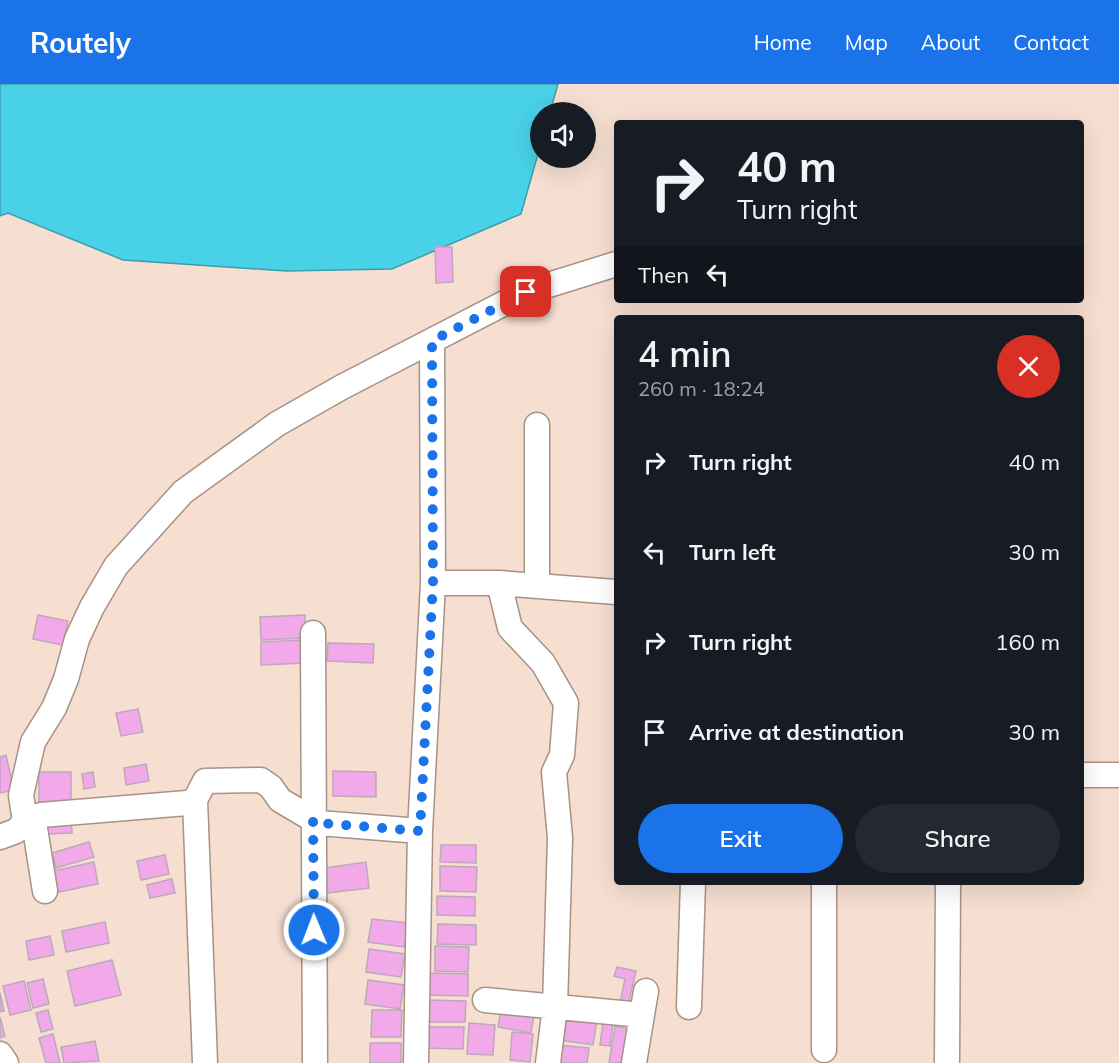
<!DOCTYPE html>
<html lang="en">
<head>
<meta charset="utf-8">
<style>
	body { margin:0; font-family:Mulish,sans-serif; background:#242831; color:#f1f3f6; height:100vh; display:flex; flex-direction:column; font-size:22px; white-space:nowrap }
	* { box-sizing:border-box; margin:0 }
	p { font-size:20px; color:#9ea1a6 }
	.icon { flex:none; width:33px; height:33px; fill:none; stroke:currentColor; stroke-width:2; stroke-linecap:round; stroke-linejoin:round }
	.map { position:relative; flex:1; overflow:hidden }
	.drawer { position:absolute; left:614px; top:231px; width:470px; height:570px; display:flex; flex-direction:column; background:#171b24; border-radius:6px; box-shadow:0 6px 24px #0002 }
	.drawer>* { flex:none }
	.banner { position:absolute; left:614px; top:36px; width:470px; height:183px; border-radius:6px; box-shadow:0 6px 24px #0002; background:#171b24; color:#f1f3f6; overflow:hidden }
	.tools { position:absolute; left:530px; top:18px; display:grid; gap:12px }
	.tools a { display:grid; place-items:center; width:66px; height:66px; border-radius:50%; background:#171b24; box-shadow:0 6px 24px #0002; font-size:30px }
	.pin { position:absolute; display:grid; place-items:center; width:51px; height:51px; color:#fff; margin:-26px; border-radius:12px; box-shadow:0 3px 9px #0006 }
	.me { position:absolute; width:66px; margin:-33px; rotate:359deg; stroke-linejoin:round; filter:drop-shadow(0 0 4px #0008) }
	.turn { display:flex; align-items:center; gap:21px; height:126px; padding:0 24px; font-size:27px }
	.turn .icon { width:78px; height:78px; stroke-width:2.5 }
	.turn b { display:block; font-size:42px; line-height:51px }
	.then { display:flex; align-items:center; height:57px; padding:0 24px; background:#0003; gap:12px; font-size:22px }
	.round { display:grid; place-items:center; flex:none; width:63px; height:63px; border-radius:32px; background:#242831 }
	.overview { display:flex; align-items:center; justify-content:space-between; height:102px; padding:0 24px }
	h1 { font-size:36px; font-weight:600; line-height:45px }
	.cta { display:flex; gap:12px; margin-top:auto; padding:12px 24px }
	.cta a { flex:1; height:69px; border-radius:36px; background:#1a73e8; color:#fff; font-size:24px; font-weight:600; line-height:69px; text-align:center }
	.cta a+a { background:#242831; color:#f1f3f6 }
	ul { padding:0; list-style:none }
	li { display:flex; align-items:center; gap:18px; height:90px; padding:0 24px }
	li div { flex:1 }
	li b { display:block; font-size:22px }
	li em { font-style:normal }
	header { display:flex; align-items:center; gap:36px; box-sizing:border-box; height:84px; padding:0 30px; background:#1a73e8; color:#fff }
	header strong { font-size:28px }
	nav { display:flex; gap:33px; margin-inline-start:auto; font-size:21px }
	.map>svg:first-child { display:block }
</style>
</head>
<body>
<header>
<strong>Routely</strong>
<nav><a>Home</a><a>Map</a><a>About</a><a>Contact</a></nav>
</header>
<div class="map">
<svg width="1119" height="979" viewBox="0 0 1119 979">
	<rect width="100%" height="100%" fill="#f6dfd1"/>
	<path fill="#48d1e7" stroke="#3f9caa" stroke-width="1.5" d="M0,0H558L550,28H540V63L521,130L392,185L286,187L123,176L8,129L0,132Z"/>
	<path fill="#f2a9ea" stroke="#bca9b9" stroke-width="1.5" d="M435,163H452L453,198L436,199Z
		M38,531L68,537L63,561L33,555Z
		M305,531V554L261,556L260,533Z
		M305,556L306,579L261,581V558Z
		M328,559L374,560L373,579L327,577Z
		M138,625L143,648L121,652L116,629Z
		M6,671L14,706L0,709V673Z
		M146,680L149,697L126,701L124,684Z
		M333,687L376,688V713L333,712Z
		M39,688H71V720H39Z
		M93,688L95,703L84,705L82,690Z
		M71,731L72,749L47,750L46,732Z
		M89,758L94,773L56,784L52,769Z
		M441,761H476V779L440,778Z
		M165,771L169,790L141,796L137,777Z
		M94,778L98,800L54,809L49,788Z
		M366,778L369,804L328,809L325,784Z
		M440,782L477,783L476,808L440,807Z
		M172,795L175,809L150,814L147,801Z
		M437,812L475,813V832L437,831Z
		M372,835L408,839L404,863L368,858Z
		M105,838L109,859L66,868L62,847Z
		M438,840L476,841V861L437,860Z
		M50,852L54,871L29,876L26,857Z
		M435,862L469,863L468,888L435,887Z
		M369,865L405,870L401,893L366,888Z
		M112,876L121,911L75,922L67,887Z
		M617,883L636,887L628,921L620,919L625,895L614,892Z
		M428,889L468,890V912L428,911Z
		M43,895L49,920L33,924L27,899Z
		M368,896L404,901L400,925L365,920Z
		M24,897L31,926L10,931L3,902Z
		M0,909L4,927L0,928Z
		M426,916L466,917L465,938H426Z
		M502,918L535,924L531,949L498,943Z
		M48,926L53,945L41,948L36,929Z
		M372,926H402L401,953H371Z
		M557,931L597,937L593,961L553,955Z
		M0,933L5,952L0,954Z
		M603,938L613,939L610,962L600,961Z
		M469,939L495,941L493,971L467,970Z
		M615,942L630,945L623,979H609Z
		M424,943H464L463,965L423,964Z
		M512,948L533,950L530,978L510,976Z
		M53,950L60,979H46L39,954Z
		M95,957L99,977L64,979L61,963Z
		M370,959H401V979H370Z
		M558,961L589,964L587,979H556Z"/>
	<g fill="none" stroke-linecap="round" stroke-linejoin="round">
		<g stroke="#a79285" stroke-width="27">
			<path id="minor" d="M432,257L433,499
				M499,499L510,544L543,579L566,619L562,671L554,688L560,754L555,923L548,979
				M537,502V341
				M313,549L315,979
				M1080,691H1119
				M195,716L205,979
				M33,732L45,807
				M420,747L433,499H499L616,508
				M0,753L16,747L25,738
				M485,916L642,931
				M689,923L693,798
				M824,966V798
				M0,970L6,979
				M416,979L420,747L319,739L280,716L271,703L261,696L205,697L195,716L187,719L41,731L25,738L21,711L33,658L54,624L66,595L77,555L92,523L116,482L183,408L277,340L342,303L526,208L616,180
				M634,979L646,907
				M947,979L948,798"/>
		</g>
		<use href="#minor" stroke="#fff" stroke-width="24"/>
	</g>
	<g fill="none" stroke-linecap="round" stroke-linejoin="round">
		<path stroke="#1a73e8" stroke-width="10" stroke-dasharray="0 18" d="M314,846L313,736L319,739L420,747L433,499L432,257L526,208"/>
	</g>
</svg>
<div class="tools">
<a><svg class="icon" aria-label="sound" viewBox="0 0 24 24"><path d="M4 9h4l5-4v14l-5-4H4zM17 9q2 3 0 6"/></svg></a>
</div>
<div class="pin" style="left:526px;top:208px;background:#d93025"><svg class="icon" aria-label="arrive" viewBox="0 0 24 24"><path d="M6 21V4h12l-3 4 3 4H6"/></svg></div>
<svg class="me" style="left:314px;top:846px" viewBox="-20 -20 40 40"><circle r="17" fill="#1a73e8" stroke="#fff" stroke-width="3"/><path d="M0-11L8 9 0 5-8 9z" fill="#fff"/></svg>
<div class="banner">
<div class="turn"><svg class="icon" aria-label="right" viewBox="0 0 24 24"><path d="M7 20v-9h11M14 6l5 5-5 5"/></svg><div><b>40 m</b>Turn right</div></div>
<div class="then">Then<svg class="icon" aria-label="left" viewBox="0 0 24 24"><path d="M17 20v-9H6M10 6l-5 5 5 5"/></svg></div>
</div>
<section class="drawer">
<div class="overview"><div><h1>4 min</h1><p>260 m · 18:24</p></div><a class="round" style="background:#d93025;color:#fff"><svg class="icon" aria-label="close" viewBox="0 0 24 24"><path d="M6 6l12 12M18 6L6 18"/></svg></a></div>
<ul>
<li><svg class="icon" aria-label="right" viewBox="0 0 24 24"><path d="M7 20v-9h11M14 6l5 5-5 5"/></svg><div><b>Turn right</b></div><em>40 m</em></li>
<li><svg class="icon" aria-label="left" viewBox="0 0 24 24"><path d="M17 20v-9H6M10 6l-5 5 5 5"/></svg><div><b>Turn left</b></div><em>30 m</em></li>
<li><svg class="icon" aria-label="right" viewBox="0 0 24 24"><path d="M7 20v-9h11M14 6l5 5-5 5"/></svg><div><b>Turn right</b></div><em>160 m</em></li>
<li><svg class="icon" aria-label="arrive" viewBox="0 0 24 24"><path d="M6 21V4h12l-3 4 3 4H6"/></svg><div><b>Arrive at destination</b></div><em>30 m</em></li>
</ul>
<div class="cta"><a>Exit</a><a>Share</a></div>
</section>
</div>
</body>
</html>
